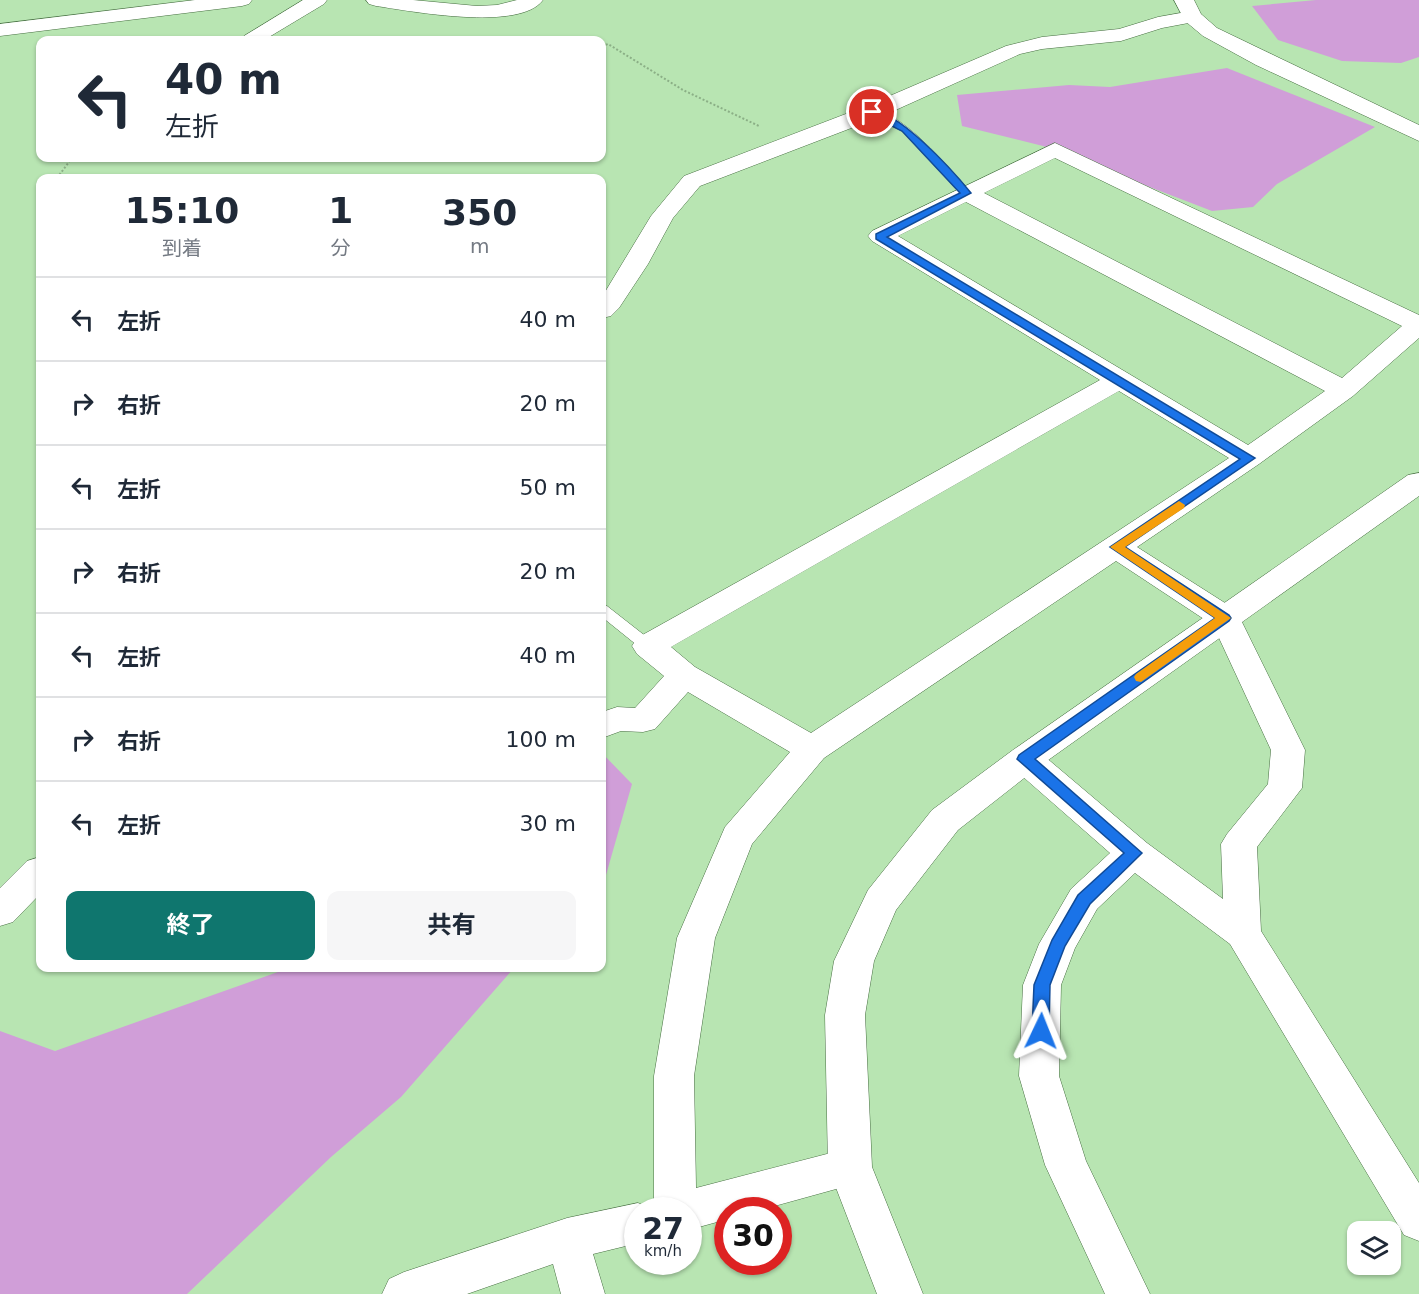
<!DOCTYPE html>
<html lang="ja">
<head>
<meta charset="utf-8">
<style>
	body { margin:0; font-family:"DejaVu Sans","Noto Sans JP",sans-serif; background:#f6f6f7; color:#1f2937; height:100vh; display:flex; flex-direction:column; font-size:22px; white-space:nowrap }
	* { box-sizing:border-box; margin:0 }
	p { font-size:20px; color:#747a83 }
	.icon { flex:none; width:33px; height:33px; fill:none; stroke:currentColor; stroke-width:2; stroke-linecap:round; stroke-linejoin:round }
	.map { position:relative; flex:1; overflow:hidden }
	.sheet { position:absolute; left:36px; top:174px; width:570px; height:798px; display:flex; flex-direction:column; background:#fff; border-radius:12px; box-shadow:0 2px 4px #0004 }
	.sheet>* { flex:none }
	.top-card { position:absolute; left:36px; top:36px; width:570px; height:126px; border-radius:12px; box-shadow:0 2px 4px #0004; background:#fff; color:#1f2937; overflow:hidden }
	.fabs { position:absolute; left:1347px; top:1221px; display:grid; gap:12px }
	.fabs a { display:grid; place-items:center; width:54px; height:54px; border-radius:12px; background:#fff; box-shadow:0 2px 4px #0004; font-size:30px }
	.speed { position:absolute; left:624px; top:1197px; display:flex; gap:12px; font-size:30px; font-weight:700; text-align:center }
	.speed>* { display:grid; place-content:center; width:78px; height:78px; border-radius:50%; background:#fff; box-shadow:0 2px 4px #0004; line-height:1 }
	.speed small { font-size:15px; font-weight:400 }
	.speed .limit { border:9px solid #d22; background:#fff; color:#111 }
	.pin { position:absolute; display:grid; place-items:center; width:51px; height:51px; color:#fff; margin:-26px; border:3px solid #fff; border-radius:50%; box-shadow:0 2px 6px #0007 }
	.me { position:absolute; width:66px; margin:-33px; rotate:2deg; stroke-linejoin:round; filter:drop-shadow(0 0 4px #0008) }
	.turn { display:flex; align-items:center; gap:21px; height:126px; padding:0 30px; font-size:27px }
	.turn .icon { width:78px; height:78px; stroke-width:2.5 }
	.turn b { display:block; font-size:42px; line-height:51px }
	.eta { display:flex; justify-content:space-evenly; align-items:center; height:102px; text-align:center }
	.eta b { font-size:36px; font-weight:700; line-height:42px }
	.cta { display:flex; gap:12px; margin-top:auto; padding:12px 30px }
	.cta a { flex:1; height:69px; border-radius:12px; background:#0f766e; color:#fff; font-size:24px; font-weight:700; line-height:69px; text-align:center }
	.cta a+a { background:#f6f6f7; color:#1f2937 }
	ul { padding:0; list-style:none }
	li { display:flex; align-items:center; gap:18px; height:84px; padding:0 30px; border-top:2px solid #e0e1e3 }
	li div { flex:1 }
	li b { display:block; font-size:22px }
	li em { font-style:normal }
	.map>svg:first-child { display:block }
</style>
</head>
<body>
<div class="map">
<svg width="1419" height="1294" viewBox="0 0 1419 1294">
	<rect width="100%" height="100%" fill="#b8e5b2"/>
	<path fill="#d09ed8" d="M1316,0H1419V57L1401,63L1342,61L1278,40L1252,6Z
		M1227,68L1375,127L1277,184L1253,207L1212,211L1043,146L962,126L957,95L1069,85L1110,87Z
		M602,753L632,784L606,875L602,880Z
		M289,968H514L401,1097L331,1157L187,1294H0V1031L55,1051Z"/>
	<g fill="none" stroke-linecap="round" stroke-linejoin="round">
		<g stroke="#466e41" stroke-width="1">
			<path id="lane" d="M868,110C899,106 950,170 970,191V195H962L902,131L868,114Z
				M602,605L607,606L653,642L655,646L653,650H643L602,617Z"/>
		</g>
		<g stroke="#466e41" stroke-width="1">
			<path id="street" d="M195,0H252L249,4L242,6L0,36V24Z
				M303,0H327L324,4L264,40H241L244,36Z
				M366,0H413L477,6L497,5L517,0H543C520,32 410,11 376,6L369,4Z
				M1192,11L1199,13L1202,17L1199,21L1162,28L1121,41L1042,49L1020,54L880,117L700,186L673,218L648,264L619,308L611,316L602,318V297L651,216L684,176L864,107L1006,46L1042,37L1119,29L1158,17Z
				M1055,143L1419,315V338L1353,396L1259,464L1137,547L1236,610L1305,750L1302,788L1257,847L1261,931L1419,1183V1241L1404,1235L1230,944L1135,873L1097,909L1075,948L1061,985L1059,1076L1086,1161L1150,1294H1105L1045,1165L1019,1076L1023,985L1039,944L1071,889L1110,853L1013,768L1008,759L1013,750L1025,746L1037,750L1147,843L1223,899L1221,844L1227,834L1268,784L1271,750L1213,625L1116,561L824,758L752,844L715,938L694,1076L696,1188L850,1148L865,1153L871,1167L865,1181L760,1210H728V1219L688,1230V1210H654V1076L677,938L725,827L790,752L688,692L655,729L643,732L621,731L602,738V712L617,707L635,708L664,676L637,654L632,646L637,638L1100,380L872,241L868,236L872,231ZM1055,158L1402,326L1342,378L984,193ZM966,202L1325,391L1248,445L898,236ZM1119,391L1229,458L811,733L695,667L671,647Z
				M40,857V894L13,922L0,926V888L27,861Z
				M638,1203L654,1210H638V1243L593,1254L605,1294H561L553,1264L467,1294H382L389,1279L404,1272L567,1218Z"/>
		</g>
		<g stroke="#466e41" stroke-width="1">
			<path id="secondary" d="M1174,0H1194L1201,14L1217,28L1419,125V141L1256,65L1203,36L1185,21Z
				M1419,473V496L1037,768L958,830L896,910L874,961L865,1015L872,1167L923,1294H877L828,1167L825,1015L834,961L868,890L932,810L1013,750L1408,475Z"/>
		</g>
		<path stroke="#8baf86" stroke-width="2" stroke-dasharray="2 2" stroke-linecap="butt" d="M602,46L608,44L683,90L759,126
			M57,178L72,158"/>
		<use href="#lane" fill="#fff" fill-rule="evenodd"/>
		<use href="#street" fill="#fff" fill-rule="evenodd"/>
		<use href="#secondary" fill="#fff" fill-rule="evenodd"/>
	</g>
	<path fill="#1a73e8" stroke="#114b97" stroke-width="1.5" d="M868,110C896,107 954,172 971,193L887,237L1255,458L1125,547L1229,615L1231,618L1229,621L1035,759L1142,853L1090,904L1065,946L1050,985L1049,1031L1047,1036L1041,1038L1035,1036L1032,1031L1034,985L1052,940L1078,895L1124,853L1017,759L1019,755L1215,618L1110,547L1240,459L876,239V234L960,193L902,131L868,114Z"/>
	<path fill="#f59e0b" d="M1179,501L1185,505L1184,508L1125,547L1231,618L1141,682L1136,681L1134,677L1136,674L1215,618L1110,547Z"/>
</svg>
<div class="fabs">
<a><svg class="icon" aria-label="layers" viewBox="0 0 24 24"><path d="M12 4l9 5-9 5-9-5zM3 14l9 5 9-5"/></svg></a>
</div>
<div class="speed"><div>27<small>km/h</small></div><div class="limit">30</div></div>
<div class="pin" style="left:872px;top:112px;background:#d93025"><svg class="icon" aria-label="arrive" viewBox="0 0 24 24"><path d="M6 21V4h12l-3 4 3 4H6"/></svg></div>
<svg class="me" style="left:1041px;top:1031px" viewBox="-20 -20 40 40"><path d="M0-17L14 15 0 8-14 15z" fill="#1a73e8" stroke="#fff" stroke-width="4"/></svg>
<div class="top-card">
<div class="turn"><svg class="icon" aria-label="left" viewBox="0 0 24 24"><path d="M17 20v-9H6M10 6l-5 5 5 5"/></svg><div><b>40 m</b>左折</div></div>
</div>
<section class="sheet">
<div class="eta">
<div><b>15:10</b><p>到着</p></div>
<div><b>1</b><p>分</p></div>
<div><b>350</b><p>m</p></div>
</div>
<ul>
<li><svg class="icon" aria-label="left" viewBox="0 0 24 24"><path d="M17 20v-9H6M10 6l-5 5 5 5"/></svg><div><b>左折</b></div><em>40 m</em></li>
<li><svg class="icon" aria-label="right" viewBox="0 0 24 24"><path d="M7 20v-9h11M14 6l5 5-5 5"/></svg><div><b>右折</b></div><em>20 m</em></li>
<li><svg class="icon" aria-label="left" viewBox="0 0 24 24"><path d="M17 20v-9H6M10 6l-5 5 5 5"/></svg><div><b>左折</b></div><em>50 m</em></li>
<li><svg class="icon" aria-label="right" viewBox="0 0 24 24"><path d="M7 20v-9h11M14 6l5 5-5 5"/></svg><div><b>右折</b></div><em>20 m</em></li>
<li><svg class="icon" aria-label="left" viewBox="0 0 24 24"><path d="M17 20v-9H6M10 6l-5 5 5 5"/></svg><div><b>左折</b></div><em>40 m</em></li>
<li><svg class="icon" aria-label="right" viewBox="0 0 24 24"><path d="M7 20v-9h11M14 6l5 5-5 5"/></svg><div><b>右折</b></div><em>100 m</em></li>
<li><svg class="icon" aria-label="left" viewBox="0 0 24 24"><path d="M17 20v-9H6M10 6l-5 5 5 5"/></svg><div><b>左折</b></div><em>30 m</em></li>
</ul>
<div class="cta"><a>終了</a><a>共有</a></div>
</section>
</div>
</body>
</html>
